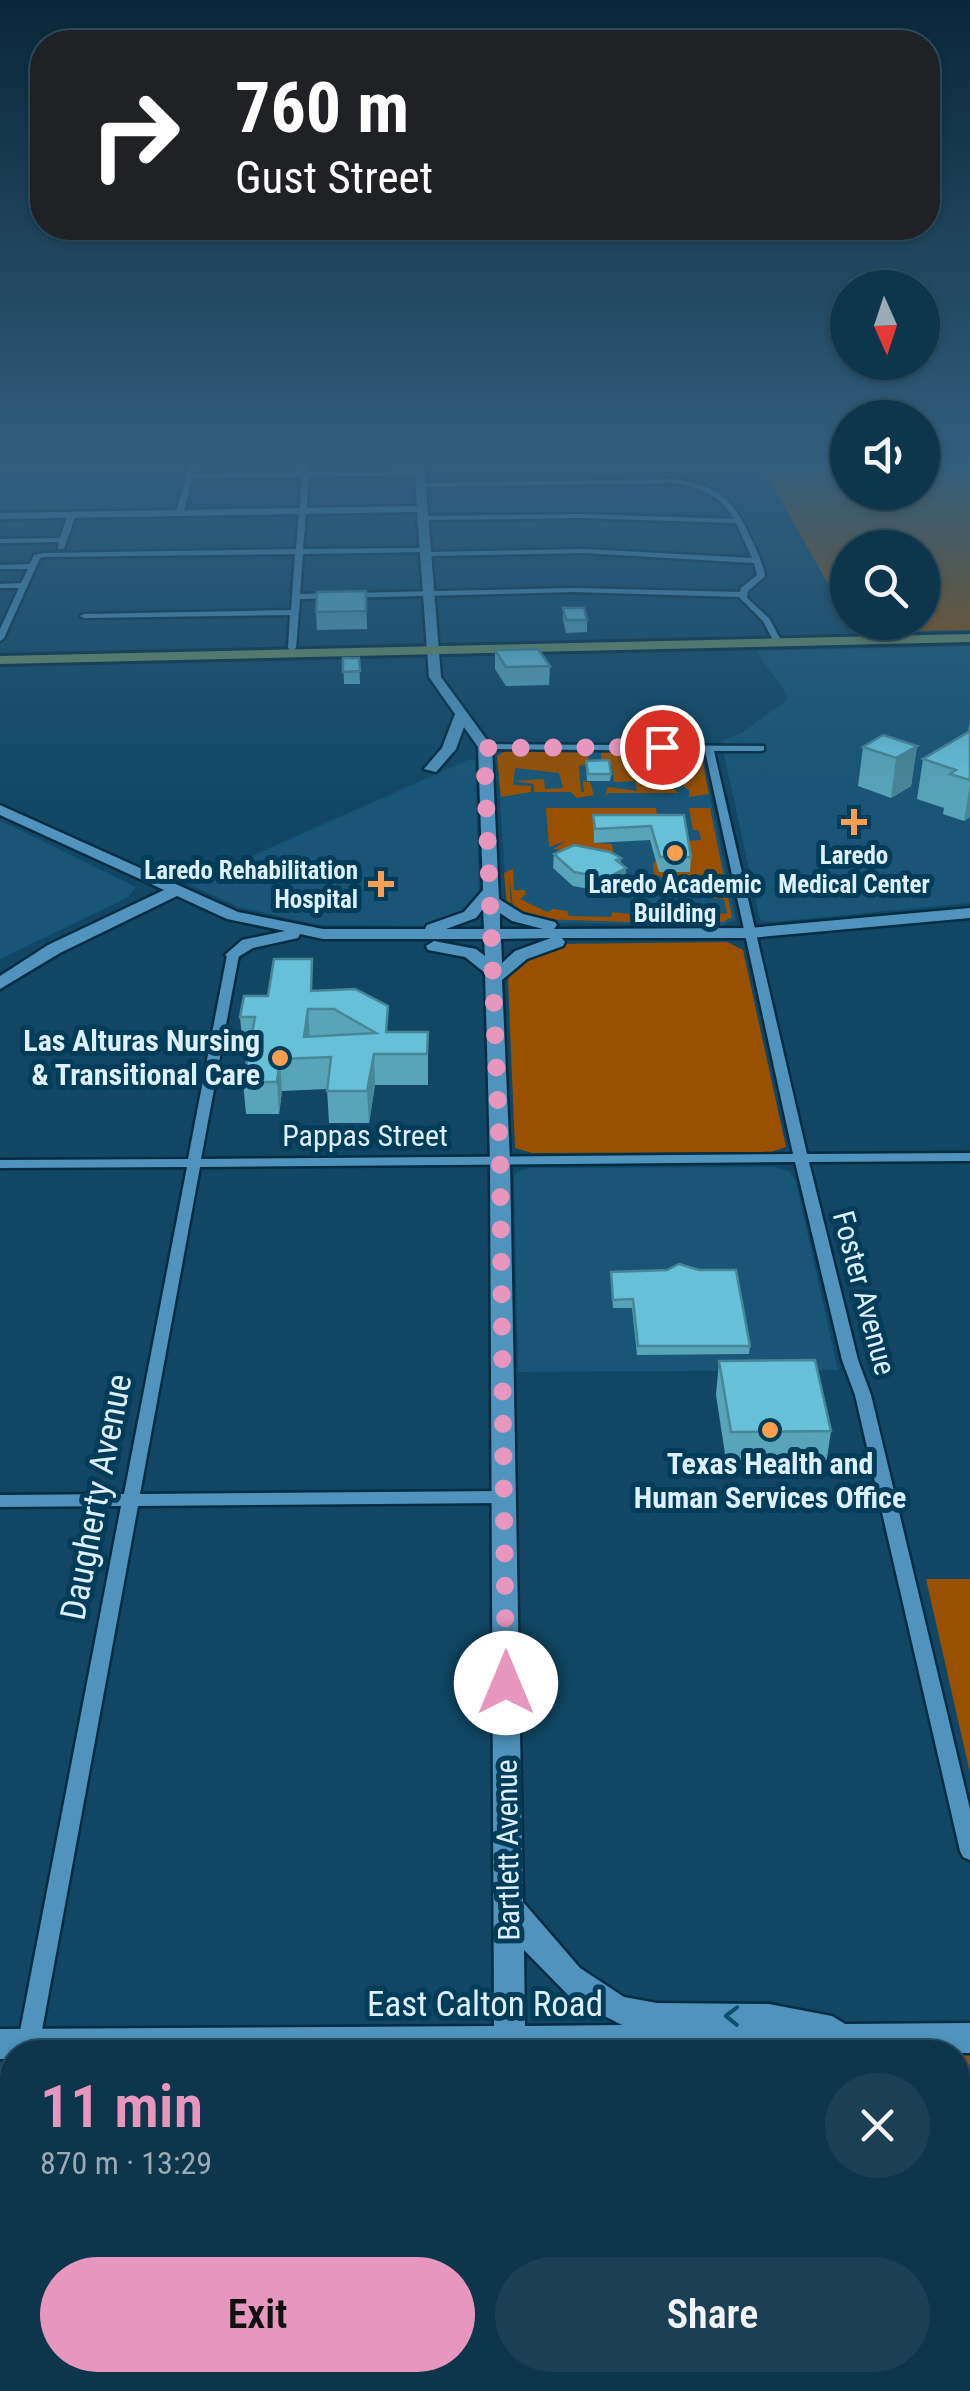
<!DOCTYPE html>
<html lang="en">
<head>
<meta charset="utf-8">
<style>
	body { margin:0; font-family:"Roboto Condensed",sans-serif; background:#1b4056; color:#f1f3f6; height:100vh; display:flex; flex-direction:column; font-size:38px; white-space:nowrap }
	* { box-sizing:border-box; margin:0 }
	p { font-size:32px; color:#9aabb5 }
	.icon { flex:none; width:55px; height:55px; fill:none; stroke:currentColor; stroke-width:2; stroke-linecap:round; stroke-linejoin:round }
	.map { position:relative; flex:1; overflow:hidden }
	.details { position:absolute; left:0px; top:2040px; width:970px; height:352px; display:flex; flex-direction:column; background:#0d354c; border-radius:40px 40px 0 0; box-shadow:0 2px 8px #0004,0 0 0 2px #2d5064 }
	.details>* { flex:none }
	.banner { position:absolute; left:30px; top:30px; width:910px; height:210px; border-radius:40px; box-shadow:0 2px 8px #0004,0 0 0 2px #2d5064; background:#202124; color:#fff; overflow:hidden }
	.needle { width:65px; rotate:177deg }
	.tools { position:absolute; left:830px; top:270px; display:grid; gap:20px }
	.tools a { display:grid; place-items:center; width:110px; height:110px; border-radius:50%; background:#0d354c; box-shadow:0 2px 8px #0004,0 0 0 2px #2d5064; font-size:50px }
	.pin { position:absolute; display:grid; place-items:center; width:85px; height:85px; color:#fff; margin:-42px; border:5px solid #fff; border-radius:50%; box-shadow:0 2px 10px #0007 }
	.me { position:absolute; width:110px; margin:-55px; rotate:0deg; stroke-linejoin:round; filter:drop-shadow(0 0 8px #0008) }
	.turn { display:flex; align-items:center; gap:35px; height:210px; padding:0 40px; font-size:45px }
	.turn .icon { width:130px; height:130px; stroke-width:2.5 }
	.turn b { display:block; font-size:70px; line-height:85px }
	.round { display:grid; place-items:center; flex:none; width:105px; height:105px; border-radius:52px; background:#1b4056 }
	.headline { display:flex; align-items:center; justify-content:space-between; height:170px; padding:0 40px }
	h1 { font-size:60px; font-weight:600; line-height:75px; color:#e797bd }
	.button { display:flex; gap:20px; margin-top:auto; padding:20px 40px }
	.button a { flex:1; height:115px; border-radius:60px; background:#e797bd; color:#111; font-size:40px; font-weight:600; line-height:115px; text-align:center }
	.button a+a { background:#1b4056; color:#f1f3f6 }
	.map>svg:first-child { display:block }
</style>
</head>
<body>
<div class="map">
<svg width="970" height="2391" viewBox="0 0 970 2391">
	<rect width="100%" height="100%" fill="#114765"/>
	<path fill="#185576" d="M0,464H184L174,510L0,515Z
		M429,464H760L771,484H730L712,476L436,481L430,480Z
		M970,646V903L773,922L760,920L721,741L740,734L787,700L784,690L756,651Z
		M656,750L695,753L702,758L736,920L723,925L556,923L537,922L507,906L497,755L508,751Z
		M470,759L475,761L479,894L471,911L430,926L318,925L238,907L189,884Z
		M0,821L12,826L136,887L127,898L0,959Z
		M776,1167L790,1172L796,1182L838,1370L518,1372L514,1177L517,1172L529,1168Z"/>
	<path fill="#995100" d="M760,464H847L848,492H922L923,464H970V630L856,632L851,623L922,622V548H848L847,617Z
		M607,750L697,754L702,758L709,794L689,797V790L679,783L671,786L679,793H608L605,797L608,787L637,791L635,781L614,782L612,766L601,764V752Z
		M505,751H587L590,764L579,766L581,792H584L583,781L590,782L594,795L577,798L571,792H534V784L515,781L544,779L545,789L563,788L559,773L515,768L513,785L531,786V792L501,797L497,756Z
		M546,808H656L660,829H593L594,843L612,844L614,856L553,849L566,841L549,847Z
		M689,808H710L732,917L723,922L645,923L647,914L660,913L662,919H716V914L727,913L724,899L713,898V893L722,892L720,885H711L710,879H666L654,874L653,863L685,841L701,840L699,831L693,830Z
		M513,869L514,890H524L526,894L520,899L547,912L553,909L567,911L569,916L611,917L612,912L629,914L631,922L539,919L513,907L509,874L511,909L507,906L504,873Z
		M727,942L743,950L786,1147L771,1152L532,1153L515,1148L508,980L515,962L560,944Z
		M926,1579H970V1773Z
		M970,2051V2391H564L563,2380H958V2052Z"/>
	<g fill="none" stroke-linecap="round" stroke-linejoin="round">
		<g stroke="#062c41" stroke-width="5">
			<path id="street" d="M189,464H195L193,474L302,472L303,464H309V472L420,471L423,473L420,475L309,477L303,549L427,548H430V552L584,549L752,558L736,523L582,518L424,520L420,518L424,516L582,514L734,519C720,495 701,488 675,483L421,487L417,485L421,483L675,479C718,486 734,499 751,539C757,551 763,563 765,576L748,591L747,598L769,618L782,642L775,644L763,621L739,597L574,592L300,599L296,648L292,651L288,648L290,615L84,618L80,616L84,614L291,610L295,554L44,557L40,558L4,638L0,641V629L19,588H0V584L21,583L28,569H0V565L30,564L34,555L43,553L296,549L302,477L192,478L184,513L180,515L176,513ZM424,552L423,554L427,556L584,553L754,563L757,575L741,588L740,592L574,588L300,594L303,554Z
				M72,512L76,514L64,549H58L59,542L0,543V539L60,538L68,514Z
				M485,744L764,746V750L761,751H714L807,1154L970,1153V1161L809,1162L858,1360L871,1395L970,1809V1860L963,1857L960,1851L855,1395L842,1360L795,1162L200,1167L140,1494L504,1491L510,1493L512,1497L510,1501L504,1503L138,1506L38,2052H16L121,1506L0,1507V1495L124,1494L187,1167L0,1168V1160L188,1159L227,955L233,952L239,955L201,1159L793,1154L705,751L482,749L480,747Z
				M12,2115V2185L8,2198L0,2202V2130L4,2118Z"/>
		</g>
		<g stroke="#062c41" stroke-width="5">
			<path id="secondary" d="M414,464H424L441,677L492,747L499,899L523,914L555,922L557,925L554,929L749,928L970,908V918L749,938H562L565,942L563,946L527,959L502,980L510,1161L523,1902L580,1968L624,1997L657,2003L769,2004L832,2016L845,2024L970,2023V2053L12,2052V2059H0V2029L494,2026L490,1161L485,973L465,957L428,950L426,946L434,941L476,949L485,956L484,939H323L300,934L298,938L253,948L233,960L225,955L242,940L285,931L227,919L177,896L60,953L0,989V976L48,945L164,890L0,815V805L238,912L323,929H425L427,925L464,912L483,890L478,747L464,727L456,749L436,772L424,769L442,748L455,714L429,677L417,512L0,519V513L417,506ZM483,909L484,929H446L476,918ZM500,913L512,921L543,929H500ZM551,938L515,951L502,963L501,939ZM524,1950L573,2000L622,2025L525,2026Z
				M499,2380H535V2391H499Z"/>
		</g>
		<g stroke="#062c41" stroke-width="6">
			<path id="primary" d="M970,634V642L0,664V656Z"/>
		</g>
		<use href="#street" fill="#5093bc" fill-rule="evenodd"/>
		<use href="#secondary" fill="#5093bc" fill-rule="evenodd"/>
		<use href="#primary" fill="#6c8f61" fill-rule="evenodd"/>
	</g>
	<path fill="#58a5ba" d="M366,591L367,629L317,630L316,612Z
		M563,608L587,620V632L566,633L563,620Z
		M495,650L550,666L549,685L506,686L495,669Z
		M343,658H359L360,684H344Z
		M970,722V817L964,821L943,814L944,808L917,799L923,759L968,732Z
		M917,746L911,786L891,798L858,786L863,747Z
		M586,761L611,774L610,781H587Z
		M593,815H684L691,857L690,872H659L650,840L594,843Z
		M554,854L621,858V863L626,868V882L606,892L573,886L553,868Z
		M313,991L389,1032H428V1085H375L369,1123H329L327,1089L282,1091L279,1114H246L243,1082L249,1048H243L240,1017L268,996Z
		M611,1272L750,1346L749,1354L637,1355L632,1308H613Z
		M719,1361L831,1431L826,1465L727,1467L716,1395Z"/>
	<path fill="#478697" d="M917,746L911,786L891,798L896,758Z
		M970,784V817L964,821Z
		M621,858V871L626,868V882L606,892L607,878L616,860Z
		M308,1009L310,1040L304,1037Z
		M374,1054L375,1085L369,1123L367,1091Z
		M280,1059L282,1091L279,1114L277,1082Z"/>
	<path fill="#66c0d8" stroke="#478697" stroke-width="2.5" fill-rule="evenodd" d="M366,591V611L316,612L317,592Z
		M563,608H584L587,620H566Z
		M538,649L550,666L506,667L495,650Z
		M343,658H359L360,671L343,672Z
		M970,731V780L950,774L956,770L923,759Z
		M883,735L917,746L896,758L863,747Z
		M609,760L611,774H588L586,761Z
		M593,815H684L691,857H660L651,826L595,829Z
		M574,845L610,852L621,858L616,860L626,868L607,878L574,872L554,854Z
		M274,959H312L311,991L355,989L388,1006L386,1032H428L427,1054H374L367,1091H327L331,1057L280,1059L277,1082H243L255,1017H240L244,996H268ZM308,1009H334L376,1033L304,1037Z
		M679,1264L699,1270H736L750,1346H638L633,1299L613,1300L611,1272L667,1270Z
		M815,1360L831,1431L731,1432L719,1361Z"/>
	<defs><path id="oneway-chevron" d="M-2-3.5L2.5 0L-2 3.5" fill="none" stroke-width="1.6" stroke-linecap="round" stroke-linejoin="round" transform="scale(2.5)"/></defs>
	<use stroke="#114e6d" href="#oneway-chevron" transform="translate(732 2016) rotate(-179)"/>
	<linearGradient id="sky" x2="0" y2="1"><stop stop-color="#092738"/><stop offset="0.58" stop-color="#325e7e"/><stop offset="1" stop-color="#325e7e" stop-opacity="0"/></linearGradient>
	<rect width="970" height="799" fill="url(#sky)"/>
	<g fill="none" stroke-linecap="round" stroke-linejoin="round">
		<path stroke="#e797bd" stroke-width="18" stroke-dasharray="0 32.4" d="M506,1683L500,1160L484,748L662,747"/>
	</g>
	<g fill="#fb9e51" stroke="#013d59" stroke-width="4">
		<path d="M849 807h10v10h10v10h-10v10h-10v-10h-10v-10h10z"/>
		<circle cx="675" cy="853" r="10"/>
		<path d="M376 869h10v10h10v10h-10v10h-10v-10h-10v-10h10z"/>
		<circle cx="280" cy="1058" r="10"/>
		<circle cx="770" cy="1430" r="10"/>
	</g>
	<g text-anchor="middle" stroke-width="10" stroke-linejoin="round" paint-order="stroke">
		<g font-size="25" font-weight="bold" fill="#ddf0fe" stroke="#013d59">
			<text x="854" y="864">Laredo<tspan x="854" dy="29">Medical Center</tspan></text>
			<text x="358" y="879" text-anchor="end">Laredo Rehabilitation<tspan x="358" dy="29">Hospital</tspan></text>
			<text x="675" y="893">Laredo Academic<tspan x="675" dy="29">Building</tspan></text>
		</g>
		<g font-size="30" font-weight="bold" fill="#ddf0fe" stroke="#013d59" text-anchor="end">
			<text x="260" y="1051">Las Alturas Nursing<tspan x="260" dy="34">&amp; Transitional Care</tspan></text>
			<text x="770" y="1474" text-anchor="middle">Texas Health and<tspan x="770" dy="34">Human Services Office</tspan></text>
		</g>
		<g font-size="30" fill="#ddf0fe" stroke="#013d59">
			<text x="365" y="1146">Pappas Street</text>
			<text transform="translate(864 1293) rotate(75)" y="10">Foster Avenue</text>
			<text transform="translate(508 1850) rotate(-91)" y="10">Bartlett Avenue</text>
		</g>
		<g font-size="35" fill="#ddf0fe" stroke="#013d59">
			<text transform="translate(96 1497) rotate(-79)" y="12">Daugherty Avenue</text>
			<text x="485" y="2016">East Calton Road</text>
		</g>
	</g>
</svg>
<div class="tools">
<a><svg class="needle" viewBox="-14 -14 28 28"><path d="M0-13l5 13h-10z" fill="#e53935"/><path d="M0 13l5-13h-10z" fill="#9aabb5"/></svg></a>
<a><svg class="icon" aria-label="sound" viewBox="0 0 24 24"><path d="M4 9h4l5-4v14l-5-4H4zM17 9q2 3 0 6"/></svg></a>
<a><svg class="icon" aria-label="search" viewBox="0 0 24 24"><circle cx="10" cy="10" r="6"/><path d="M15 15l6 6"/></svg></a>
</div>
<div class="pin" style="left:662px;top:747px;background:#d93025"><svg class="icon" aria-label="arrive" viewBox="0 0 24 24"><path d="M6 21V4h12l-3 4 3 4H6"/></svg></div>
<svg class="me" style="left:506px;top:1683px" viewBox="-20 -20 40 40"><circle r="19" fill="#fff"/><path d="M0-13L10 11 0 6-10 11z" fill="#e797bd"/></svg>
<div class="banner">
<div class="turn"><svg class="icon" aria-label="right" viewBox="0 0 24 24"><path d="M7 20v-9h11M14 6l5 5-5 5"/></svg><div><b>760 m</b>Gust Street</div></div>
</div>
<section class="details">
<div class="headline"><div><h1>11 min</h1><p>870 m · 13:29</p></div><a class="round"><svg class="icon" aria-label="close" viewBox="0 0 24 24"><path d="M6 6l12 12M18 6L6 18"/></svg></a></div>
<div class="button"><a>Exit</a><a>Share</a></div>
</section>
</div>
</body>
</html>
